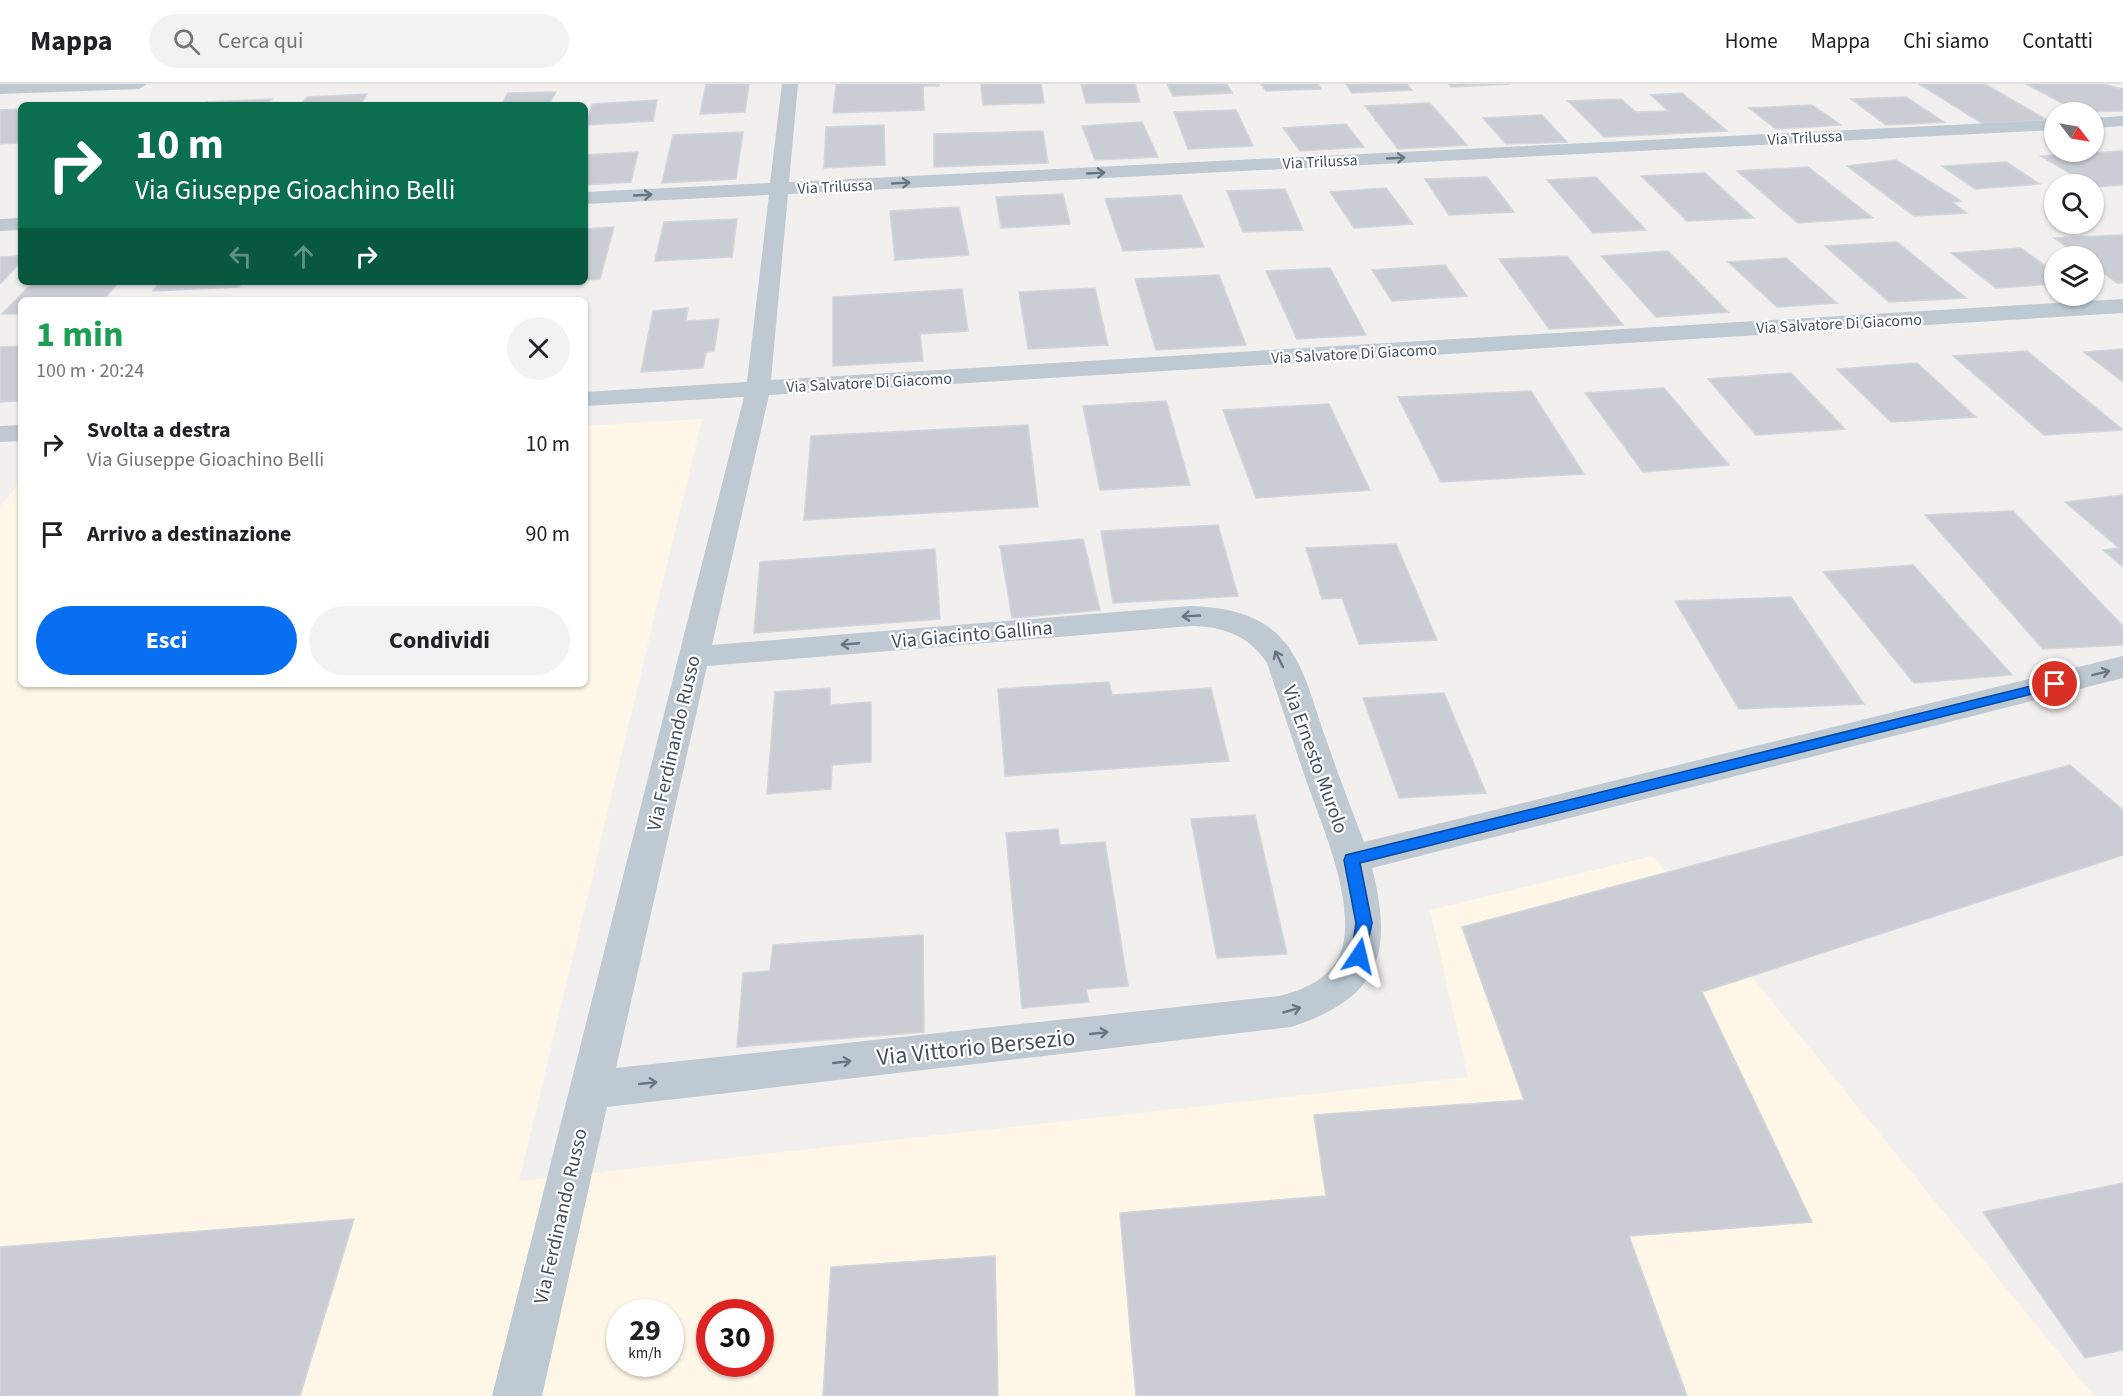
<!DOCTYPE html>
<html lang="it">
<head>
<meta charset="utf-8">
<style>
	body { margin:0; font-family:"Source Sans 3",sans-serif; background:#f2f2f2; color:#202124; height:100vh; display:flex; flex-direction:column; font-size:22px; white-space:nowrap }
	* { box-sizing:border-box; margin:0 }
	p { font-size:20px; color:#757577 }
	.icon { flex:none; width:33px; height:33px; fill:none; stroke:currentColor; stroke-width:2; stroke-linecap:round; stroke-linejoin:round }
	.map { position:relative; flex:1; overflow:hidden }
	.panel { position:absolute; left:18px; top:213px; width:570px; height:390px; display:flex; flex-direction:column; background:#fff; border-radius:9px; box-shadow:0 2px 4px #0004 }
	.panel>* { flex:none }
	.hud { position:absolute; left:18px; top:18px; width:570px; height:183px; border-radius:9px; box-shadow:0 2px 4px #0004; background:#0b6e4f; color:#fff; overflow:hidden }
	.needle { width:39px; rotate:121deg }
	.buttons { position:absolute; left:2044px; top:18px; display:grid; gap:12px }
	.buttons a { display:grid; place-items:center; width:60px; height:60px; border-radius:50%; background:#fff; box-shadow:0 2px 4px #0004; font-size:30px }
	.speed { position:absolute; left:606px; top:1215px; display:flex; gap:12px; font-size:30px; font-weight:700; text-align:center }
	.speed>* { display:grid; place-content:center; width:78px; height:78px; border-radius:50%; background:#fff; box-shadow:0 2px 4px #0004; line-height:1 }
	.speed small { font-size:15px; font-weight:400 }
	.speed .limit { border:9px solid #d22; background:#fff; color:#111 }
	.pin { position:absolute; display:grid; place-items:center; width:51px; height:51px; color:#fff; margin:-26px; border:3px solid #fff; border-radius:50%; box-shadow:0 2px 6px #0007 }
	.me { position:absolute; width:66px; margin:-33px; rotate:10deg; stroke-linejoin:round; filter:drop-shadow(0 0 4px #0008) }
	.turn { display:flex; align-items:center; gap:21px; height:126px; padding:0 18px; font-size:27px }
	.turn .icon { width:78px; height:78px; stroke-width:2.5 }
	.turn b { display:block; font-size:42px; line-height:51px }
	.lanes { display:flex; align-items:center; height:57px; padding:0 18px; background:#0003; justify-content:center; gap:30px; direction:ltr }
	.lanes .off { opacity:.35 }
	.round { display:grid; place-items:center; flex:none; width:63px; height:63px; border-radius:32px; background:#f2f2f2 }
	.overview { display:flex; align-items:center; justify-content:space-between; height:102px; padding:0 18px }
	h1 { font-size:36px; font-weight:700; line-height:45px; color:#1e9e55 }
	.action { display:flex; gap:12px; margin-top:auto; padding:12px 18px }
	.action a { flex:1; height:69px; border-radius:36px; background:#086ef2; color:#fff; font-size:24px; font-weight:700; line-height:69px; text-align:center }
	.action a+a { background:#f2f2f2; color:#202124 }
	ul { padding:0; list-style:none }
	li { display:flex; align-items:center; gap:18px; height:90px; padding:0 18px }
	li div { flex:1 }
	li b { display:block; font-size:22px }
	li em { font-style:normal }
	header { display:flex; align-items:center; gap:36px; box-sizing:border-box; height:84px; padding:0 30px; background:#fff; border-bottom:2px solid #e0e0e0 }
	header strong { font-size:28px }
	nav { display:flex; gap:33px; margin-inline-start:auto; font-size:21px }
	.search { width:420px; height:54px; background:#f2f2f2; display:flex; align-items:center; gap:15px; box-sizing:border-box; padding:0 21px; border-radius:33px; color:#757577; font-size:22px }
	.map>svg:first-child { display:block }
</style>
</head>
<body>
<header>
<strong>Mappa</strong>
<div class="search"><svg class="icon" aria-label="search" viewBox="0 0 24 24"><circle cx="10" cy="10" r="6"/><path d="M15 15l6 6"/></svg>Cerca qui</div>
<nav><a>Home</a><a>Mappa</a><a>Chi siamo</a><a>Contatti</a></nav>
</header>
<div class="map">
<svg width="2123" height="1312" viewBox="0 0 2123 1312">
	<rect width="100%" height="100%" fill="#f2efef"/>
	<path fill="#fef7e7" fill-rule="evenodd" d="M702,335L519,1097L1468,993L1430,826L1653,772L2094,1312H0V422L21,397V600H585V342ZM620,1228H670V1280H620ZM710,1228H760V1280H710Z"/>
	<path fill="#caced4" stroke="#d2d5db" stroke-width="1.5" d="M706,0H749L745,28L700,30Z
		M836,0H939V2H923L924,26L833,29Z
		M981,0H1041L1044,19L983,21Z
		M1081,0H1135L1140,18L1086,19Z
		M1167,0H1227L1232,9L1173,12Z
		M1261,0H1318L1321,5L1266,7Z
		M1346,0H1407L1412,6L1352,9Z
		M1449,0H1510L1451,3Z
		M1919,0H1985L2047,36L1983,40Z
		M2026,0H2103L2123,5V27L2079,28Z
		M556,8L549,21H501L508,9Z
		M1682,9L1727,47L1604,53L1568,17L1621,15L1636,28L1668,27L1651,11Z
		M367,10L360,21H301L307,13Z
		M1906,13L1944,38L1886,41L1851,15Z
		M272,15L267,21H203L206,18Z
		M657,16L653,37L587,41L592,20Z
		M1430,19L1467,61L1398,65L1365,22Z
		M1812,21L1841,41L1776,45L1749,24Z
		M21,25V59L0,60V26Z
		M1236,26L1253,62L1188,65L1174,28Z
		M1542,31L1567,58L1506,60L1483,34Z
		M1142,38L1158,73L1095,76L1082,42Z
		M1346,40L1364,63L1300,67L1283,44Z
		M884,41L885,81L824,84L826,43Z
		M1043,47L1048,79L934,83V50Z
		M743,48L736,95L662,99L673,51Z
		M2123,67V101L2094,103V100H2088L2041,72Z
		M638,68L631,98L585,101V71Z
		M1896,76L1961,117L1952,118L1967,129L1914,132L1847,82Z
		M2006,78L2040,100L1975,105L1942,82Z
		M1808,83L1873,134L1798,139L1737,87Z
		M1705,89L1754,134L1687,137L1641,92Z
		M1487,93L1514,128L1449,131L1425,95Z
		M1596,93L1646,146L1593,149L1547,96Z
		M1386,104L1413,140L1354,144L1330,108Z
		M1285,105L1303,146L1243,148L1227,107Z
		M1063,110L1070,140L1001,144L996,113Z
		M1181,111L1204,163L1123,167L1105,115Z
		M959,123L969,171L895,176L890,127Z
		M737,135L732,173L655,177L664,138Z
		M614,143L600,195L585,196V145Z
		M2123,151V199H2117L2094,182V172H2080L2054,154Z
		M1897,158L1966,214L1889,218L1825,162Z
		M2021,164L2055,189V200L1996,204L1951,169Z
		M1668,167L1728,228L1656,233L1601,172Z
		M21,172V178L0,200V173Z
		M1567,172L1623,241L1549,245L1499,175Z
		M1786,174L1837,219L1777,223L1728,178Z
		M1445,181L1467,212L1392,217L1372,186Z
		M1330,184L1366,251L1297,255L1266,187Z
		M1219,191L1246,261L1156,266L1135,195Z
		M33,198H119L103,216H21V230H2Z
		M160,198H242L239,203L153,207Z
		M1095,204L1108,261L1028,265L1019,208Z
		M962,205L968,247L920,250L923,277L833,282V213Z
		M688,224L686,237L719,235L714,267L706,268L703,284L641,288L653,227Z
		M21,262V313L18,317L0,318V263Z
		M2123,265V298L2084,268Z
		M2027,267L2123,346L2044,351L1953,272Z
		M1917,279L1976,333L1891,338L1837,285Z
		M1791,289L1845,345L1756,351L1708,295Z
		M1664,304L1729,381L1643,388L1585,309Z
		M1531,307L1584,390L1441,398L1398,313Z
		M1166,317L1190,401L1100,406L1083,322Z
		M1329,320L1370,406L1256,414L1223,326Z
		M1028,341L1038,423L804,436L811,352Z
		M2123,411V483L2103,466L2119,464L2065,418Z
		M2013,427L2123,542V561L2043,565L1925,431Z
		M1218,441L1238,512L1113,519L1101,447Z
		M1083,455L1100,526L1012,534L1000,462Z
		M1396,460L1437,556L1359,560L1342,514L1322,515L1306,464Z
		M935,465L940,535L754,549L760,478Z
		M1913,481L2012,591L1914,599L1823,488Z
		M1791,513L1864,620L1739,625L1675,517Z
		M1109,598L1112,611L1211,604L1229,677L1005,692L998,605Z
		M830,604V621L871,618V678L832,681L831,705L767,710L775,608Z
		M1444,609L1486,709L1399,714L1363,614Z
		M2070,681L2123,726V771L1702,908L1812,1138L1629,1152L1687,1312H1136L1120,1129L1326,1112L1314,1031L1524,1016L1462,843Z
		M1255,731L1287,870L1217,874L1191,735Z
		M1058,745L1060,761L1105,758L1128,902L1086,905L1089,918L1022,924L1006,749Z
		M923,851L924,948L737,963L743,889L770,887L773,861Z
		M2123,1099V1266L2085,1274L1983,1128Z
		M354,1135L300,1312H0V1163Z
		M995,1172L998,1312H823L831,1183Z"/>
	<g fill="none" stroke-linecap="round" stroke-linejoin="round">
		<path fill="#bec9d2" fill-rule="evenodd" d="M0,0H147L139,5L0,10Z
			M782,0H798L789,98L2055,36V46L788,110L771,296L2123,215V229L769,311L712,561L1190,522C1220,523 1253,528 1276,549C1304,574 1313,620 1326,655C1338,690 1351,724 1364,758L2123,572V594L1372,784C1394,871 1379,914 1291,943L607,1023L542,1312H492L744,313L585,322V308L747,298L769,111L585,120V108L770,99ZM1190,542C1221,542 1249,551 1267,579C1280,618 1293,657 1306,696C1322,742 1360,826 1339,873C1329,895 1301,907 1279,912L616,984L707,582Z
			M2123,32V42L2094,44V34Z
			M21,134V146L0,147V135Z
			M21,341V357L0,358V342Z"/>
	</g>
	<defs><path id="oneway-shaft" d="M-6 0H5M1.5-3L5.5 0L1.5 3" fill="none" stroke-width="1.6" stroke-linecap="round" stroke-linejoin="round" transform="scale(1.5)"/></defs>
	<g stroke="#697681">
		<use href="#oneway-shaft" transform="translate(1396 74) rotate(-3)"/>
		<use href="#oneway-shaft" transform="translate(1096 89) rotate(-3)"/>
		<use href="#oneway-shaft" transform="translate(901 99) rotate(-3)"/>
		<use href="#oneway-shaft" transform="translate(643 111) rotate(-3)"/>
		<use href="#oneway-shaft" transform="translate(1191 532) rotate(177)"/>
		<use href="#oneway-shaft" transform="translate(850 560) rotate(175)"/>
		<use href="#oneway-shaft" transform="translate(1279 575) rotate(-116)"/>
		<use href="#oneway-shaft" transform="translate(2101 589) rotate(-14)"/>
		<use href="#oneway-shaft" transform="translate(1292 926) rotate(-16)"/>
		<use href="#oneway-shaft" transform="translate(1099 949) rotate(-6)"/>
		<use href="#oneway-shaft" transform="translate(842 978) rotate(-6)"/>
		<use href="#oneway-shaft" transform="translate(648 999) rotate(-6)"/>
	</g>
	<path fill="#086ef2" stroke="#05489d" stroke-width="1.5" d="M2055,596L2060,597L2062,600L2060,603L1360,779L1372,839L1364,877L1359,879L1353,877L1351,872L1356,839L1344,776L1346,771Z"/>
	<g text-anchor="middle" stroke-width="4.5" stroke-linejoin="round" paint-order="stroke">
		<g font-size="16" fill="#45525e" stroke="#fff">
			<text transform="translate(1805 53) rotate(-3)" y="6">Via Trilussa</text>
			<text transform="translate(1320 77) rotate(-3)" y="6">Via Trilussa</text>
			<text transform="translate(835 102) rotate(-3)" y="6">Via Trilussa</text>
			<text transform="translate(1839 239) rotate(-3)" y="6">Via Salvatore Di Giacomo</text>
			<text transform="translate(1354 269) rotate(-3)" y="6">Via Salvatore Di Giacomo</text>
			<text transform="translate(869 298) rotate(-3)" y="6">Via Salvatore Di Giacomo</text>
		</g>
		<g font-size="20" fill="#45525e" stroke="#fff">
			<text transform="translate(972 550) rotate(-5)" y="7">Via Giacinto Gallina</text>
			<text transform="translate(673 659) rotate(-77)" y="7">Via Ferdinando Russo</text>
			<text transform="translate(1316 675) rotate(70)" y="7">Via Ernesto Murolo</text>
			<text transform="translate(560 1132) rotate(-77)" y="7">Via Ferdinando Russo</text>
		</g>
		<g font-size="24" fill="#45525e" stroke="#fff">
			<text transform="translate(976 963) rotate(-6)" y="8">Via Vittorio Bersezio</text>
		</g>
	</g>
</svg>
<div class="buttons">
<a><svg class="needle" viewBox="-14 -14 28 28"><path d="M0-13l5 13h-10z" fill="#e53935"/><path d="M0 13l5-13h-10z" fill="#757577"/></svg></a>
<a><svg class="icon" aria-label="search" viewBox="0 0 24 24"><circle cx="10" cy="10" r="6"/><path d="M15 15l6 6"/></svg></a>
<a><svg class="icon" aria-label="layers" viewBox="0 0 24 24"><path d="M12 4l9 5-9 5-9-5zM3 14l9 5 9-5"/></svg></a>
</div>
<div class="speed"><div>29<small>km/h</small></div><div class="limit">30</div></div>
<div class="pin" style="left:2055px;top:600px;background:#d93025"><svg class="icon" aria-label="arrive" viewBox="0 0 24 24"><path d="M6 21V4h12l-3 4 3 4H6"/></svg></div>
<svg class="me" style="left:1359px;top:872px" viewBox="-20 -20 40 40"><path d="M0-17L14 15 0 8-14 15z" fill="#086ef2" stroke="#fff" stroke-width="4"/></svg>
<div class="hud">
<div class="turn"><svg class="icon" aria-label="right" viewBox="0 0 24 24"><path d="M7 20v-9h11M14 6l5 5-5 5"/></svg><div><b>10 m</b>Via Giuseppe Gioachino Belli</div></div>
<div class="lanes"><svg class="icon off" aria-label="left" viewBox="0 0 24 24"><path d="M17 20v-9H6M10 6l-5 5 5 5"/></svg><svg class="icon off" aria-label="ahead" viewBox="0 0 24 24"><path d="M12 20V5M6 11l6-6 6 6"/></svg><svg class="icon" aria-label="right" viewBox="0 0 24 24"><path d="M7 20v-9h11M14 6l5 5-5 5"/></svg></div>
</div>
<section class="panel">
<div class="overview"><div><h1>1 min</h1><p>100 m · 20:24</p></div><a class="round"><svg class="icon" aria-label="close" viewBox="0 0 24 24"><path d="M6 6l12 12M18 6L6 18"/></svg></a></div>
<ul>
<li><svg class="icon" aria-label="right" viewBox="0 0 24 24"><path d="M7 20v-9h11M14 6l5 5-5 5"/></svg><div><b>Svolta a destra</b><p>Via Giuseppe Gioachino Belli</p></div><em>10 m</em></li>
<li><svg class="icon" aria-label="arrive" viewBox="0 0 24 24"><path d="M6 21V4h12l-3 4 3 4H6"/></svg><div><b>Arrivo a destinazione</b></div><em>90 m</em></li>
</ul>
<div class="action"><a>Esci</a><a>Condividi</a></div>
</section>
</div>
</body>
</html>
